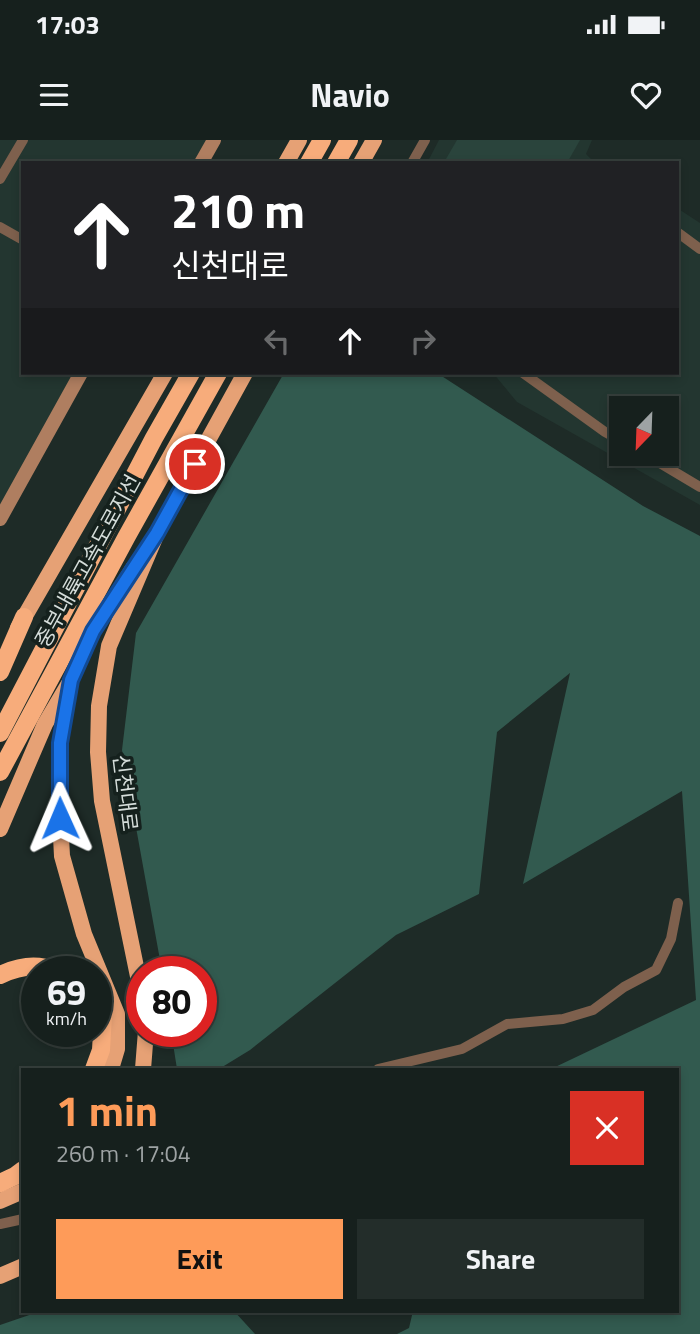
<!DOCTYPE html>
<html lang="en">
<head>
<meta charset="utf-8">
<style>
	body { margin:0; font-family:"Titillium Web","Noto Sans KR",sans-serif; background:#232d2a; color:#f1f3f6; height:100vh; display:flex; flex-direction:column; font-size:26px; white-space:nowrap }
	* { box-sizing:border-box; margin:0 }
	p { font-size:23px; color:#9ea3a4 }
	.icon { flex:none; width:38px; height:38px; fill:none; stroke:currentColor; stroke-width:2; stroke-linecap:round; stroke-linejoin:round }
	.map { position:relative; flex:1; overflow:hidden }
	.details { position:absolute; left:21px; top:928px; width:658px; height:245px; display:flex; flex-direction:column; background:#16201d; border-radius:0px; box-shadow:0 4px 10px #0003,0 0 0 2px #353e3b }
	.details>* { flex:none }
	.banner { position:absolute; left:21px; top:21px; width:658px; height:214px; border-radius:0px; box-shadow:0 4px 10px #0003,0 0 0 2px #353e3b; background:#202124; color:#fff; overflow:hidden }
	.needle { width:46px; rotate:203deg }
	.buttons { position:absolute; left:609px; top:256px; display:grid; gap:14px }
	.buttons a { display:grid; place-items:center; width:70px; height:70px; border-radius:0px; background:#16201d; box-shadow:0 4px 10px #0003,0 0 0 2px #353e3b; font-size:35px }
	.speed { position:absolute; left:21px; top:816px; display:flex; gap:14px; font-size:35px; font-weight:700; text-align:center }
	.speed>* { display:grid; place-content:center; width:91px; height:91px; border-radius:50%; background:#16201d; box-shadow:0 4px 10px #0003,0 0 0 2px #353e3b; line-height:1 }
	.speed small { font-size:18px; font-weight:400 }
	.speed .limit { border:10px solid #d22; background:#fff; color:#111 }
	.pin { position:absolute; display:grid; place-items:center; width:60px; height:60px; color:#fff; margin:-30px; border:4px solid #fff; border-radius:50%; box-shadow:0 2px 7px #0007 }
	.me { position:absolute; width:77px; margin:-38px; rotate:359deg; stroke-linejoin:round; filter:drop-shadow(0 0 5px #0008) }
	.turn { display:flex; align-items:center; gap:24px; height:147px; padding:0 35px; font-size:32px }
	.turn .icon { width:91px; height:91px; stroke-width:2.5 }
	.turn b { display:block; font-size:49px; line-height:60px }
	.lanes { display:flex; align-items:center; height:66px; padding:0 35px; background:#0003; justify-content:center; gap:35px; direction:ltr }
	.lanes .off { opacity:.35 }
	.round { display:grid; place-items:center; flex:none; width:74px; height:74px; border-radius:0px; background:#232d2a }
	.overview { display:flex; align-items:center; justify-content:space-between; height:119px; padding:0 35px }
	h1 { font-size:42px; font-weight:700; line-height:52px; color:#fe9b59 }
	.button { display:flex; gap:14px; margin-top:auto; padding:14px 35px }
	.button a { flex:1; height:80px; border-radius:0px; background:#fe9b59; color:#111; font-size:28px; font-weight:700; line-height:80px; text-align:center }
	.button a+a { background:#232d2a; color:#f1f3f6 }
	.status { display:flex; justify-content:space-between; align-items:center; height:49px; padding:0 35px; background:#16201d; direction:ltr }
	.status svg { height:19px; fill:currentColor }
	header { display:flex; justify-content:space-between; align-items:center; height:91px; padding:0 35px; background:#16201d; font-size:32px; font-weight:700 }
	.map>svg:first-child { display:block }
</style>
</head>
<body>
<div class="status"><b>17:03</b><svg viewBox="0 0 49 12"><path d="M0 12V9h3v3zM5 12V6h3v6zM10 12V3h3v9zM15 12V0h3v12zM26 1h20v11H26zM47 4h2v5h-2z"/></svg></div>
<header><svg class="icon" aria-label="menu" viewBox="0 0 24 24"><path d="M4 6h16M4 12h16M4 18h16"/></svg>Navio<svg class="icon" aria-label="heart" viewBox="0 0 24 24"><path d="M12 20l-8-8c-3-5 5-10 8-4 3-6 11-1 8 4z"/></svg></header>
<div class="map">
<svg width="700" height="1194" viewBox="0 0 700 1194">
	<rect width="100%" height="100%" fill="#1e2b27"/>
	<path fill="#233630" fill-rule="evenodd" d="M0,0H208L196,23H23V233H80L0,379Z
		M439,0H592L586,14L595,23H427Z
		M677,68L700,83V365L517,262L493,233H677ZM621,268H667V313H621Z"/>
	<path fill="#2a443c" d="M457,0H580L567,23H447L446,19Z"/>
	<path fill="#325a4f" d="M284,233H437L643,366L700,396V1194H397L409,1188L413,1171H677V929H551L696,860L682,651L523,744L570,533L497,592L479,754L396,795L250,910L219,929H177L171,891H201V831H162L122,610L136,493Z
		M41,1171H234L255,1194H0V1185Z"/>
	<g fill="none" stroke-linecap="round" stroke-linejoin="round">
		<path stroke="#7e604d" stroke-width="10" d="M412,23L425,0
			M0,39L23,0
			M0,87L23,100
			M677,92L700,109
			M523,233L605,292L621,301
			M643,313L700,347
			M378,929L462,909L507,884L563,879L593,870L624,847L656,830L671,799L678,763
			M0,1084L23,1079"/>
		<path stroke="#af7e60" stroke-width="14" d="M201,23L214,0
			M0,379L81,233"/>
		<path stroke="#e6a175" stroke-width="16" d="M286,23L299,0
			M361,23L374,0
			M18,488L165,233
			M71,540L60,603L59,659L62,716L84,794L117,874V909L111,929
			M0,689L45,584L71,540L93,491L134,427
			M142,856L102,661L98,612L99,566L109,506L157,393L245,233
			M143,929L146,891
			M0,1061L23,1051
			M0,1136L23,1126"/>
		<path stroke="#f7ac7b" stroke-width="18" d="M309,23L322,0
			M336,23L349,0
			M0,532L24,477
			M0,593L154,298L191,233
			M0,632L127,396L218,233
			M0,835C17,827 37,823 54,831
			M94,929L101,910L103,875L96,866
			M0,1043L15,1036L23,1030"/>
	</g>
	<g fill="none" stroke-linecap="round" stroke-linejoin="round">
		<g stroke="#114b97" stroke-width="18">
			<path id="route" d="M60,678V603L71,540L93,491L157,393L195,324"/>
		</g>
		<use href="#route" stroke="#1a73e8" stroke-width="12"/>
	</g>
	<g text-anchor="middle" stroke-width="7" stroke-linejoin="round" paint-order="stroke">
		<g font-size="21" fill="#d5ddda" stroke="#15211d">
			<text transform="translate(88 421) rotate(-61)" y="7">중부내륙고속도로지선</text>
			<text transform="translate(125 653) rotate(83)" y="7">신천대로</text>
		</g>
	</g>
</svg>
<div class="buttons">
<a><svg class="needle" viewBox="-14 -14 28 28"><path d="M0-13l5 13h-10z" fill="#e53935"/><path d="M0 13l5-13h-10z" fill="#9ea3a4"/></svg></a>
</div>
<div class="speed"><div>69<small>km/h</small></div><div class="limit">80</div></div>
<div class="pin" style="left:195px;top:324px;background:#d93025"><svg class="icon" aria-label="arrive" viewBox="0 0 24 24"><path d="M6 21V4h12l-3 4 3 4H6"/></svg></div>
<svg class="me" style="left:60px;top:678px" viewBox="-20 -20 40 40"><path d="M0-17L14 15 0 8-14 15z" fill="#1a73e8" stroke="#fff" stroke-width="4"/></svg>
<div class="banner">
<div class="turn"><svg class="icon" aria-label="ahead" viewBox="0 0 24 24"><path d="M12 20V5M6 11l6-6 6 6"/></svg><div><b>210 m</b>신천대로</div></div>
<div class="lanes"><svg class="icon off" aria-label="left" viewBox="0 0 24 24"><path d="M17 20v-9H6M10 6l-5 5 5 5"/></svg><svg class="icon" aria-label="ahead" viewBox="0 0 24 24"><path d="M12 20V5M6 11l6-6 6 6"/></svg><svg class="icon off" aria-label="right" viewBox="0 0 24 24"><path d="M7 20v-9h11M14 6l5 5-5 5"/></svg></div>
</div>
<section class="details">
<div class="overview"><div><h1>1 min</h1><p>260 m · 17:04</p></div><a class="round" style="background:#d93025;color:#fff"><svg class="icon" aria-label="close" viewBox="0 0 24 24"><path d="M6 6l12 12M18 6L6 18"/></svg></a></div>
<div class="button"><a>Exit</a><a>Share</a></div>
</section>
</div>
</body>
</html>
